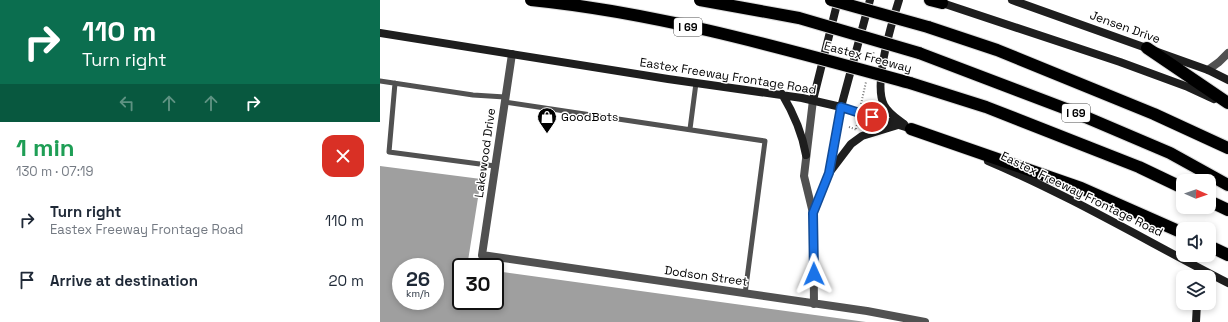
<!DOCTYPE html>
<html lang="en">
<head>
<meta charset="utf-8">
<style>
	body { margin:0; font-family:"Space Grotesk",sans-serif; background:#f2f2f3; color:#1f2937; height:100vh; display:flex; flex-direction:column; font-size:15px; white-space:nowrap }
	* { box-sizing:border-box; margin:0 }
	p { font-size:13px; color:#747a83 }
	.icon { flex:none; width:22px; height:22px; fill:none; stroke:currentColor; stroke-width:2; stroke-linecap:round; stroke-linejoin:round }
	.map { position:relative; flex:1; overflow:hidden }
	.panel { display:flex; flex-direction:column; background:#fff; width:380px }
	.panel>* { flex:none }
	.hud { background:#0b6e4f; color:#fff; overflow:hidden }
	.needle { width:26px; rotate:92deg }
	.tools { position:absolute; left:796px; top:174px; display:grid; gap:8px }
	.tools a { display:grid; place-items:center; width:40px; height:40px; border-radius:8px; background:#fff; box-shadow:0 2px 6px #0003; font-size:20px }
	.speed { position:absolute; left:12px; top:258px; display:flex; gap:8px; font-size:20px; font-weight:700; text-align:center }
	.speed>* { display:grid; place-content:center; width:52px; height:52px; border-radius:50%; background:#fff; box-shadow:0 2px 6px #0003; line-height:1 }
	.speed small { font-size:10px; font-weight:400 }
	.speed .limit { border:2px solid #111; border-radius:6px; background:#fff; color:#111 }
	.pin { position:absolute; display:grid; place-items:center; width:34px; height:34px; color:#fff; margin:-17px; border:2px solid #fff; border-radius:50%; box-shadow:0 1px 4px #0007 }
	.me { position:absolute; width:44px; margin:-22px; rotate:359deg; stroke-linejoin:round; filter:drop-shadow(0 0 3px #0008) }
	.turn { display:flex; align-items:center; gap:14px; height:84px; padding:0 16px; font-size:18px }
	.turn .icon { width:52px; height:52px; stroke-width:2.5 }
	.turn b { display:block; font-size:28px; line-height:34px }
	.lanes { display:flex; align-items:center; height:38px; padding:0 16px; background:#0003; justify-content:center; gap:20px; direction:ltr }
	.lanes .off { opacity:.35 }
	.round { display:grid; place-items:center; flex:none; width:42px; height:42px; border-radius:12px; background:#f2f2f3 }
	.head { display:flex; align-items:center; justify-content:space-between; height:68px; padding:0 16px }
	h1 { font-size:24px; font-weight:700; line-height:30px; color:#1e9e55 }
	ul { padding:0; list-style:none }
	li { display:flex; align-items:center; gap:12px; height:60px; padding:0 16px }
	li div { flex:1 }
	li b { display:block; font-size:15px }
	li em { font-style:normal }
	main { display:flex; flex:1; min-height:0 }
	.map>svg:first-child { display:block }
</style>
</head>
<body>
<main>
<section class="panel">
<div class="hud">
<div class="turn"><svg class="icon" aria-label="right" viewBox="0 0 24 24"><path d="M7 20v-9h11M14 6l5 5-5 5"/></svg><div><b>110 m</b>Turn right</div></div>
<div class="lanes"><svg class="icon off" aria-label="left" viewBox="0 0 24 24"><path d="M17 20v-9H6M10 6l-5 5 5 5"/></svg><svg class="icon off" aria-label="ahead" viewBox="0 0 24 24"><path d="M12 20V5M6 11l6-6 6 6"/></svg><svg class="icon off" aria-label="ahead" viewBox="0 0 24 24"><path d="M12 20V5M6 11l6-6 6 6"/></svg><svg class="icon" aria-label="right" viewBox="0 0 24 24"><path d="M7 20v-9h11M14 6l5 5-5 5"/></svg></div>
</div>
<div class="head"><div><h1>1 min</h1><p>130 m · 07:19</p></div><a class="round" style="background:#d93025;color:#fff"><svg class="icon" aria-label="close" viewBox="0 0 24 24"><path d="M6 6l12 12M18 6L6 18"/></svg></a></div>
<ul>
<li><svg class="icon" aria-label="right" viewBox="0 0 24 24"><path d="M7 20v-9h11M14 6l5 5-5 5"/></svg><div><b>Turn right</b><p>Eastex Freeway Frontage Road</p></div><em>110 m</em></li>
<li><svg class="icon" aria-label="arrive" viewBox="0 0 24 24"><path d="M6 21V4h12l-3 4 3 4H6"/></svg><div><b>Arrive at destination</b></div><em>20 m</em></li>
</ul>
</section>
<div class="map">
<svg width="848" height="322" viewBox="0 0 848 322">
	<rect width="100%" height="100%" fill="#fff"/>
	<path fill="#9f9f9f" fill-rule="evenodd" d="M0,166L101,179L87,267H81V301H115V271L486,322H0ZM21,267H55V301H21Z"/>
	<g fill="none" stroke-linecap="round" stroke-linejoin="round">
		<g stroke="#dbdbdb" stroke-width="14">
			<path id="highway" d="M550,0L562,3
				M548,27L617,50L774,114L848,148
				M767,48L848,103
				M539,53L689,110L790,153L848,185
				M530,83L606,107L759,167L803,188
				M531,129L701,188L803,233
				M829,201L848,210
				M829,246L848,255"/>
		</g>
		<path stroke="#737373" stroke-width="2" stroke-dasharray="1 2" stroke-linecap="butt" d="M491,62L494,51
			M481,104L486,82
			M469,127L477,130
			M476,129L477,124"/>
		<path stroke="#515151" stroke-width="5" d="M0,81L93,95L125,97
			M15,83L9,152L115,166
			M125,102L385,141L365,294
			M310,129L316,83"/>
		<path stroke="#515151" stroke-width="8" d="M132,54L102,255L487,311L545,322
			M828,70L839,62L848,53
			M433,100L424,176L433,213L434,304
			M433,213L449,173L461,107"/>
		<path stroke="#1e1e1e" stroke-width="8" d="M519,0C512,22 493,84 504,105C508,113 516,118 524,124
			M632,0L828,70L848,80
			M559,2L740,62L808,87L834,99
			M0,33L288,79L422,98L461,107L535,130
			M402,94C414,114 422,132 426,155
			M433,100L458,0
			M461,107L490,0
			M608,161C691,196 768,242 848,283
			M449,173L471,144L482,136L518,125
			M817,277L819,268
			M816,322L817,303"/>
		<use href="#highway" stroke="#000" stroke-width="12"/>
		<g stroke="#dbdbdb" stroke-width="14" stroke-linecap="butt">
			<path id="highway-bridge" d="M151,0C280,13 405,49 530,83
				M320,0L419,18L539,53
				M451,0L548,27"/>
		</g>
		<use href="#highway-bridge" stroke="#000" stroke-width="12"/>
	</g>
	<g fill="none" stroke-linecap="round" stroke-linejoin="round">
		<g stroke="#114b97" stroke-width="10">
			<path id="route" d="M434,274L433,213L449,173L461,107L492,117"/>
		</g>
		<use href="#route" stroke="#1a73e8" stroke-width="7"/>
	</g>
	<defs>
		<g id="shop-pin" transform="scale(1)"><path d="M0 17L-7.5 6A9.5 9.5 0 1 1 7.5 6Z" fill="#000" stroke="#fff"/><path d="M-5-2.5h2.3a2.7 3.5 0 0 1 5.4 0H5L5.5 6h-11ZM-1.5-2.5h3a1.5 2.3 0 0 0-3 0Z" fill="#fff"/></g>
	</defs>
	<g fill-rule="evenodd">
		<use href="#shop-pin" x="167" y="117"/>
	</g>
	<g text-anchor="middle" stroke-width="3" stroke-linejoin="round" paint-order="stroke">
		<g fill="#fff" stroke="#4c4c4c" stroke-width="1">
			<rect x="294" y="18" width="28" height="18" rx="3"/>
			<rect x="682" y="104" width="28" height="18" rx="3"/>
		</g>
		<g font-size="11" font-weight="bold" fill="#000">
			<text x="308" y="31">I 69</text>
			<text x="696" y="117">I 69</text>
		</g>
		<g font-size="12" fill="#000" stroke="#fff">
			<text transform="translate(745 27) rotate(20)" y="4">Jensen Drive</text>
			<text transform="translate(488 57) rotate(15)" y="4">Eastex Freeway</text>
			<text transform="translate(348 76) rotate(9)" y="4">Eastex Freeway Frontage Road</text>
			<text transform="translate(105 153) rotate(-82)" y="4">Lakewood Drive</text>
			<text transform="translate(702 194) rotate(26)" y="4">Eastex Freeway Frontage Road</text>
			<text transform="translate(326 276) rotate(8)" y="4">Dodson Street</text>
		</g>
		<g font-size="12" fill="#000" stroke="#fff" text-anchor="start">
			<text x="181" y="121">GoodBots</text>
		</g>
	</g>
</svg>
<div class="tools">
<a><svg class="needle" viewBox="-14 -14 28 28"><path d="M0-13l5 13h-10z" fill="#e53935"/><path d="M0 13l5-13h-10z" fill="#747a83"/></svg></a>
<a><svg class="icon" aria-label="sound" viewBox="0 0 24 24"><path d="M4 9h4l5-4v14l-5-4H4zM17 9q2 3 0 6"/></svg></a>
<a><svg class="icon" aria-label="layers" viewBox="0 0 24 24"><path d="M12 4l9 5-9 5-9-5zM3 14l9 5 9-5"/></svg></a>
</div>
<div class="speed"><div>26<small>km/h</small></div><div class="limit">30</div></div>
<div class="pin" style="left:492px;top:117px;background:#d93025"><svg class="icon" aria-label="arrive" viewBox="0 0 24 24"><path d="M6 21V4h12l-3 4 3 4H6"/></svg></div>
<svg class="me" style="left:434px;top:274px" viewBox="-20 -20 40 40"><path d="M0-17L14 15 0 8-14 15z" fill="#1a73e8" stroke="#fff" stroke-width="4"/></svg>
</div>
</main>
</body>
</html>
